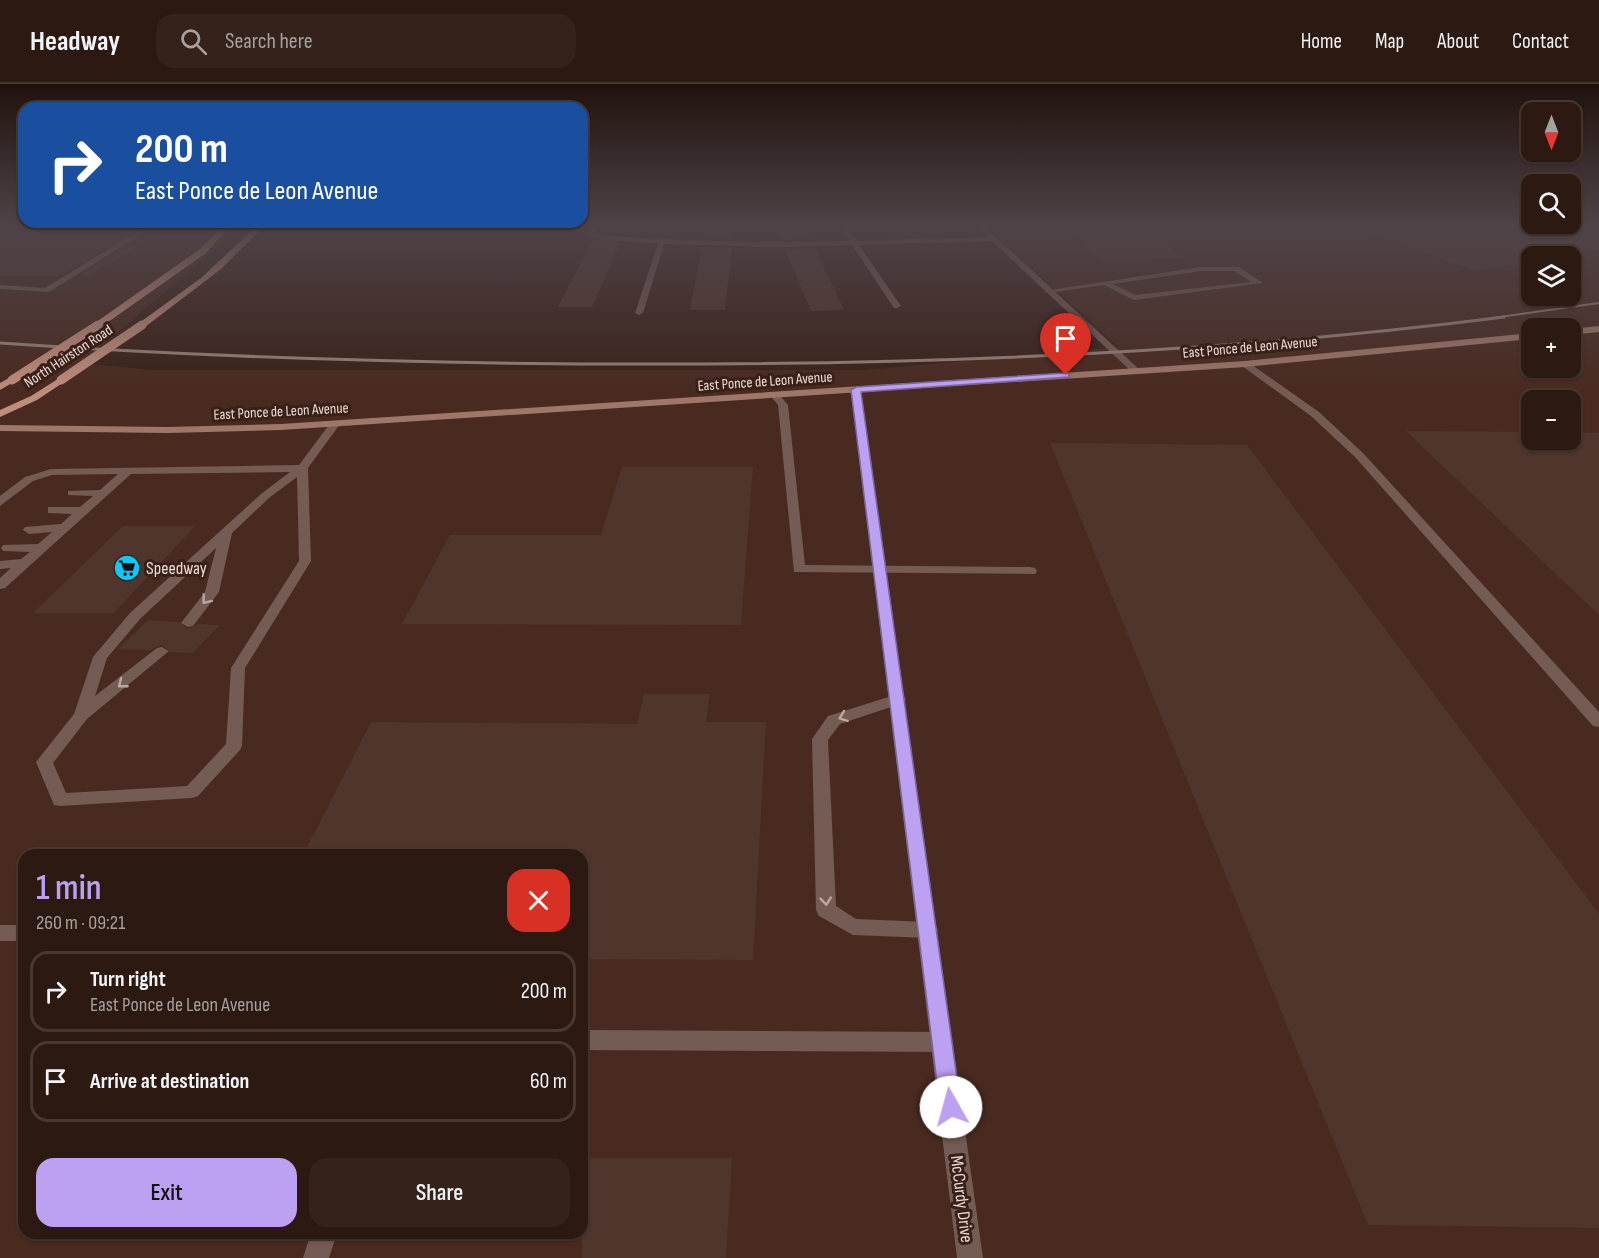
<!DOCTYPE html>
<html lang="en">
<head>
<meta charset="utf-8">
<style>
	body { margin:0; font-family:"Sofia Sans Condensed",sans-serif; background:#34221b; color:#f1f3f6; height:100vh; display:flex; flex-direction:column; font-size:22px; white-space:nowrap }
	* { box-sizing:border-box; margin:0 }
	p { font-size:20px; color:#a6a09f }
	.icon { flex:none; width:33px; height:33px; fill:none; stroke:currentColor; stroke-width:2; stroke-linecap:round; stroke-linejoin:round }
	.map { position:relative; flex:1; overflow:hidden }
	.details { position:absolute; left:18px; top:765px; width:570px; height:390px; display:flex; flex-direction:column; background:#2c1912; border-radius:18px; box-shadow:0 2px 4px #0004,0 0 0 2px #483832 }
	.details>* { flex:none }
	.hud { position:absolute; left:18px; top:18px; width:570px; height:126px; border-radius:18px; box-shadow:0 2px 4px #0004,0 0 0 2px #483832; background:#1a4fa0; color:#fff; overflow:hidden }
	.needle { width:39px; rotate:180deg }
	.buttons { position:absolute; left:1521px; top:18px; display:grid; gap:12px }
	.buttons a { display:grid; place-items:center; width:60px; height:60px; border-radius:12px; background:#2c1912; box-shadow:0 2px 4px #0004,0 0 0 2px #483832; font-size:30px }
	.pin { position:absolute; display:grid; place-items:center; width:51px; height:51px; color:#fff; margin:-62px -26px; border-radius:50% 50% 50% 0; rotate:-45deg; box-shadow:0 0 6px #0007 }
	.pin .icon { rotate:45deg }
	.me { position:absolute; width:66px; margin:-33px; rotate:353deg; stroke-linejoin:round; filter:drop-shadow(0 0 4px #0008) }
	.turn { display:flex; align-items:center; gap:21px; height:126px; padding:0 18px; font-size:27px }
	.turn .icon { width:78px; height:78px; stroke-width:2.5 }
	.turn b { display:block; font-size:42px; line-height:51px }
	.round { display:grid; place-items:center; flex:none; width:63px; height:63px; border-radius:18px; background:#34221b }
	.overview { display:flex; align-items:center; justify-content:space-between; height:102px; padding:0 18px }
	h1 { font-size:36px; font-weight:600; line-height:45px; color:#bca0f2 }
	.button { display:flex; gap:12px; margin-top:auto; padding:12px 18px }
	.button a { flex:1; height:69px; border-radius:18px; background:#bca0f2; color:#111; font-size:24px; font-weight:600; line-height:69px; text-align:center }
	.button a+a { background:#34221b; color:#f1f3f6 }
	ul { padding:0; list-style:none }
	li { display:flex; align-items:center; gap:18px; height:81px; margin:0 12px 9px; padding:0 6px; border:3px solid #483832; border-radius:18px }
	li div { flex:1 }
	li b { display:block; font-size:22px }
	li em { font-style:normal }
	header { display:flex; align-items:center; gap:36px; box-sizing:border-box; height:84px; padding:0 30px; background:#2c1912; border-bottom:2px solid #483832 }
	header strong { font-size:28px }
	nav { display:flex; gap:33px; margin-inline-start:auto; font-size:21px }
	.search { width:420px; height:54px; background:#34221b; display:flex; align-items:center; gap:15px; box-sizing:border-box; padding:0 21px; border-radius:18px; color:#a6a09f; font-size:22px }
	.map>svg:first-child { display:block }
</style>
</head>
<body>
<header>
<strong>Headway</strong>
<div class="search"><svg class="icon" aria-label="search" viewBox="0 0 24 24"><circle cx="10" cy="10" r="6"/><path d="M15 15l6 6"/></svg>Search here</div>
<nav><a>Home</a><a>Map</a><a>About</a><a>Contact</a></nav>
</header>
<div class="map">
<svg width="1599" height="1174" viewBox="0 0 1599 1174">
	<rect width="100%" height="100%" fill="#3a2118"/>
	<path fill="#492a20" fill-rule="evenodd" d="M0,143H234L220,161L82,279L152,286H865L1118,263L987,143H1599V1174H0ZM1532,172H1570V212H1532ZM1532,244H1570V284H1532ZM1532,316H1570V356H1532ZM24,771H582V1149H24Z"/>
	<path fill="#4f352c" d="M706,143H734L733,155H704Z
		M777,143H805L810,155L782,156Z
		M1063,143H1142L1183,174L1101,177Z
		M1365,143H1599V166L1560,172H1532V178L1478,187L1364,149Z
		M94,145H138L61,192H0V146Z
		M154,145H167L89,192H79Z
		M593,155L620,159L592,223H558Z
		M702,163L732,164L725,226H690Z
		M815,164L844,226L811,227L785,165Z
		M1406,347L1532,348V356H1570V348L1599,349V531Z
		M1050,359L1247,361L1599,830V1144L1368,1141Z
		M622,383H753L741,541L402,540L450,451H601Z
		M123,442H195L114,529H33Z
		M148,536L179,538L188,545L198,540L220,541L193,569L171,568L162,561L150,566L118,565Z
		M644,610H710L706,638H766L753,876L582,875V771H303L371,638L637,640Z
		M582,1074H732L726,1174H582Z"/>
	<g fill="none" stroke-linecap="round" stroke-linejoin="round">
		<path fill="#745b53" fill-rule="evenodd" d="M145,143H153L49,208L0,205V201L45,204Z
			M1201,183H1239L1263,199L1134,216L1104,201L1048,209L1044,207ZM1201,187H1234L1251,198L1135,211L1113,200Z
			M1242,278H1248L1319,328L1363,369L1599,628V643L1593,642L1355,373L1311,332L1242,282Z
			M775,308L778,309L788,321L805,481L1030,483L1035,484L1037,487L1035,490L794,488L778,321L770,311Z
			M335,337L340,340L308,384L311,477L245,584L242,662L240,666L198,712L192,714L60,722L54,721L36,678L74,630L93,573L130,529L261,410L290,388L131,390L5,504L0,505V494L11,484L0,485V477L21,475L30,468L3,467L1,464L3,461L38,460L52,448L29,450L23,446L25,443L61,440L72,430L48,429V423H80L93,412L68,411V407L100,406L118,390L52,391L33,397L0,422V412L25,393L51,385L299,381L331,338ZM297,393L299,477L231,584L226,660L187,702L66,709L53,679L87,635L169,567L162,563L157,564L95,612L107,574L140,535L216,464L205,508L181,539L188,543L193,542L219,508L232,449L269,414Z
			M898,610L903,611L906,615L903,619L840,640L828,656L836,822L856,835L928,838L935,840L938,846L935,852L928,854L853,851L819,832L816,826L812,655L828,632Z
			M0,841H24V857H0Z
			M582,946L942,948L950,951L953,958L950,965L942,968L582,966Z
			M311,1149H337L329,1174H303Z"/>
		<path fill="#745b53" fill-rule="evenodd" d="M588,143H594L596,149L600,151C684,158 766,159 850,157L841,143H847L857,157L988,153L978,143H985L1141,287L1133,289L992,157L859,161L901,222L897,224H894L852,161L770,163L664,160L643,229L639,231L635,229L658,160L599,155L591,151Z
			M856,303L861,306L983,1174H957L851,306Z"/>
		<path fill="#9f776a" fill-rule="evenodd" d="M1599,242V248L1570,251V245Z
			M1532,249V255L1245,283L281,346L168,349L0,347V341L168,343L281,340L1245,277Z"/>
		<path fill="#c08d7c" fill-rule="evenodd" d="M222,143H229L206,169L101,243H95V239L200,165Z
			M256,143H263L221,185L145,243H139V239L201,194Z
			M61,293L64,294V298L37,316L0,333V326L31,312Z
			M9,294L17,296L0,306V299Z"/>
		<path stroke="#98827b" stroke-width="2" d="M1492,234L1599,219"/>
		<path stroke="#98827b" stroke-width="3" d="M0,259C234,275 469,281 704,280C971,279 1239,267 1504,233"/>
		<path stroke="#c08d7c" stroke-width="9" d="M12,296L98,241
			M61,296L142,241"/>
	</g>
	<defs><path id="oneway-chevron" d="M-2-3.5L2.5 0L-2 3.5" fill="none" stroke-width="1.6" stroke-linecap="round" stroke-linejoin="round" transform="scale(1.5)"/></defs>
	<g stroke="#bca7a1">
		<use href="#oneway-chevron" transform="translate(206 516) rotate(128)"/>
		<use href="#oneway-chevron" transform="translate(122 600) rotate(142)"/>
		<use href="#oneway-chevron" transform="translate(843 633) rotate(160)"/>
		<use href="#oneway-chevron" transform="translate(826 817) rotate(84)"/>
	</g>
	<linearGradient id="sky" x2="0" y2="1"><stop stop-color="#20120d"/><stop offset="0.46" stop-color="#4f4348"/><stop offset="1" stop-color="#4f4348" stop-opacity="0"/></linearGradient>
	<rect width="1599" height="308" fill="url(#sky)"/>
	<path fill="#bca0f2" stroke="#7a689d" stroke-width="1.5" d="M1066,289L1069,290V293L861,308L961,1023L958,1030L951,1033L943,1030L940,1023L851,306L856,303Z"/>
	<defs>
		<g id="supermarket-disc" transform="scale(1.35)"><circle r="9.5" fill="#0bcafa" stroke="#3a2118"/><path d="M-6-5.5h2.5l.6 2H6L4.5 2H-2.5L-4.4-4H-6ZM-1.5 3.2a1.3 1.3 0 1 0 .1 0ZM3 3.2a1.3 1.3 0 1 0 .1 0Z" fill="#111"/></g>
	</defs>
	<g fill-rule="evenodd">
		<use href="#supermarket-disc" x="127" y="484"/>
	</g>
	<g text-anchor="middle" stroke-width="6" stroke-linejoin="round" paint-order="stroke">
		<g font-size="15" fill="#ecdad5" stroke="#3a2118">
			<text transform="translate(1250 263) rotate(-5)" y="5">East Ponce de Leon Avenue</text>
			<text transform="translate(68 272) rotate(-33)" y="5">North Hairston Road</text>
			<text transform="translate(765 297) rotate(-4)" y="5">East Ponce de Leon Avenue</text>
			<text transform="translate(281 327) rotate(-3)" y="5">East Ponce de Leon Avenue</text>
		</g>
		<g font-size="18" fill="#ecdad5" stroke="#3a2118" text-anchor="start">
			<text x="146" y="490">Speedway</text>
		</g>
		<g font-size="18" fill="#ecdad5" stroke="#3a2118">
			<text transform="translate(962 1115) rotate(83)" y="6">McCurdy Drive</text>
		</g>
	</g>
</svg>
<div class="buttons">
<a><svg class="needle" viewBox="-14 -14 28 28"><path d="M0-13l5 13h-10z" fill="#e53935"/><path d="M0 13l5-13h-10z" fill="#a6a09f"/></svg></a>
<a><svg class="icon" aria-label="search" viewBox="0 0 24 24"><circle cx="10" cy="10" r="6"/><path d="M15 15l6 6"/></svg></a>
<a><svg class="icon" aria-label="layers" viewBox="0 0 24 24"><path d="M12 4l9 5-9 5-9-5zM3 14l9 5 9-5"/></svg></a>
<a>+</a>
<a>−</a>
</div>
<div class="pin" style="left:1066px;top:291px;background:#d93025"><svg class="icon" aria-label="arrive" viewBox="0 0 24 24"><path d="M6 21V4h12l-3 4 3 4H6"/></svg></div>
<svg class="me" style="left:951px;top:1023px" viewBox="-20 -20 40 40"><circle r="19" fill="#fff"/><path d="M0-13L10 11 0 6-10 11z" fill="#bca0f2"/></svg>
<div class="hud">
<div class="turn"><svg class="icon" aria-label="right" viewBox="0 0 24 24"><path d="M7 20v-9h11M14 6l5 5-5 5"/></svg><div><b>200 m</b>East Ponce de Leon Avenue</div></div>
</div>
<section class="details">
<div class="overview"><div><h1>1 min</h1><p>260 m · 09:21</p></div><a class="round" style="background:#d93025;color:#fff"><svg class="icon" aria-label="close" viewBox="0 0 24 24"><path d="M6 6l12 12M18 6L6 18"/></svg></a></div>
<ul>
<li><svg class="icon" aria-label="right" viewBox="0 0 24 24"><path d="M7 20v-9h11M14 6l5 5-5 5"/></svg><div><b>Turn right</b><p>East Ponce de Leon Avenue</p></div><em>200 m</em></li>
<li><svg class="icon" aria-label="arrive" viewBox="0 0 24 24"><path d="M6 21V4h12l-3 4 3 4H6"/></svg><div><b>Arrive at destination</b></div><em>60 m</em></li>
</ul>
<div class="button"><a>Exit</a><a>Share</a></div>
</section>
</div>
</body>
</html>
